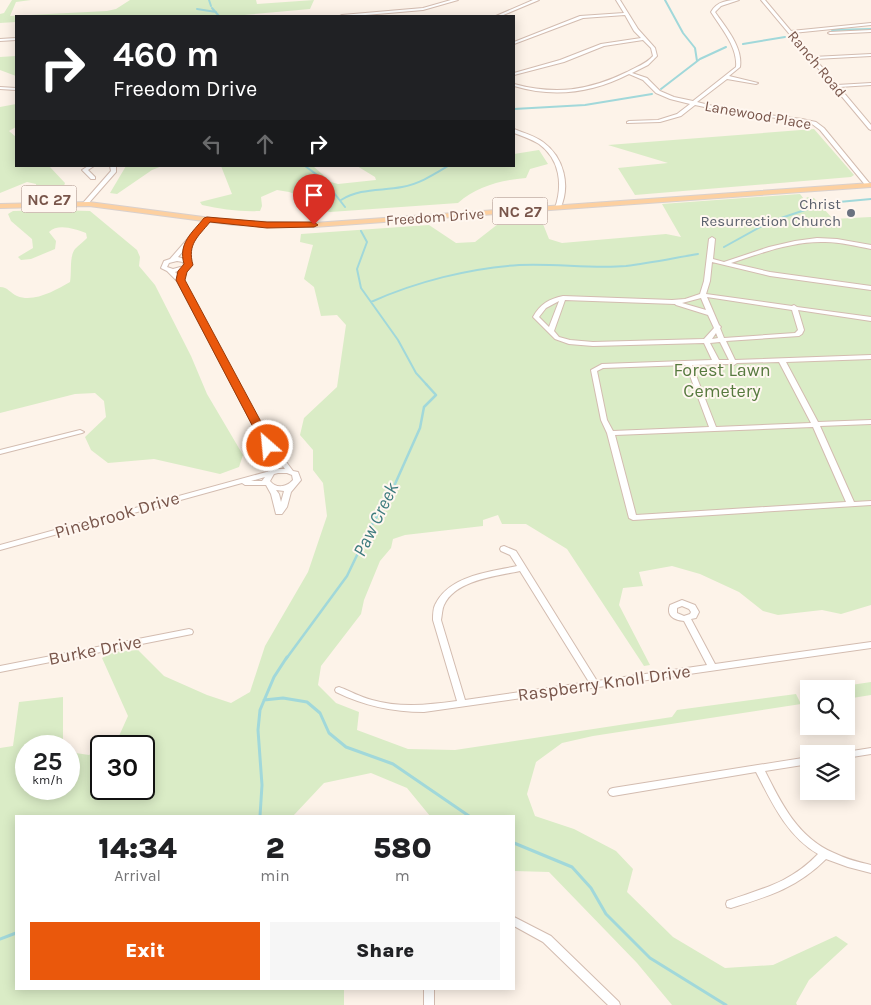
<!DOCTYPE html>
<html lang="en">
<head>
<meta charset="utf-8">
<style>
	body { margin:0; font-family:Karla,sans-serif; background:#f6f6f6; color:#202124; height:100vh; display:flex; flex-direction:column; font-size:19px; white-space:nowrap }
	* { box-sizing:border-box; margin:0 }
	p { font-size:16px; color:#757577 }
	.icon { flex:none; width:28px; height:28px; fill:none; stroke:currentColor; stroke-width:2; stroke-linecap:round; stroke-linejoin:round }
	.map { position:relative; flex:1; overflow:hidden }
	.drawer { position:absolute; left:15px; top:815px; width:500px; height:175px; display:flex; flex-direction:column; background:#fff; border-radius:0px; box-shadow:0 2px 12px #0003 }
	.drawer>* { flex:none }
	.top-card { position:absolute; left:15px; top:15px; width:500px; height:152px; border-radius:0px; box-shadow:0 2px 12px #0003; background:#202124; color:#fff; overflow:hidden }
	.buttons { position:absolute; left:800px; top:680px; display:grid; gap:10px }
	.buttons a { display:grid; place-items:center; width:55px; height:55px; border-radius:0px; background:#fff; box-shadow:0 2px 12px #0003; font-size:25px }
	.speed { position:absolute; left:15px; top:735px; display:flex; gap:10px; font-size:25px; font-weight:700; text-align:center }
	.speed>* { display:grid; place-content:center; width:65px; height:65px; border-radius:50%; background:#fff; box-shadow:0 2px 12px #0003; line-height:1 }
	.speed small { font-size:12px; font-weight:400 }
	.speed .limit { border:2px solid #111; border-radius:8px; background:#fff; color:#111 }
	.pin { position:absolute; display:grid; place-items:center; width:42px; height:42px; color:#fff; margin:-51px -21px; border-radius:50% 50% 50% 0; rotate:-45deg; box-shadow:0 0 5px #0007 }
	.pin .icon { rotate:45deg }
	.me { position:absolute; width:55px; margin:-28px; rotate:333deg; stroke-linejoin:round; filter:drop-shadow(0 0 4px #0008) }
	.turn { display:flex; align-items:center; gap:18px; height:105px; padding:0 15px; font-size:22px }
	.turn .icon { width:65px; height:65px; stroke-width:2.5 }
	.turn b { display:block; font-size:35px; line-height:42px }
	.lanes { display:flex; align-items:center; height:48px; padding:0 15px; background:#0003; justify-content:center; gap:25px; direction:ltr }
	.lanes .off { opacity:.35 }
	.eta { display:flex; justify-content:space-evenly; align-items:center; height:85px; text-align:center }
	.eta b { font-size:30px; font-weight:800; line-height:35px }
	.primary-button { display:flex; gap:10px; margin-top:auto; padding:10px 15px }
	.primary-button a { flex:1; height:58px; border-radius:0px; background:#ea580c; color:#fff; font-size:20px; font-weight:800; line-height:58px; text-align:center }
	.primary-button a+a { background:#f6f6f6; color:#202124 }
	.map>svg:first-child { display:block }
</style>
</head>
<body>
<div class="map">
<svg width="871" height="1005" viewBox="0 0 871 1005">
	<rect width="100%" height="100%" fill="#fdf3e9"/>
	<path fill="#daecc6" d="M12,0H31L16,2L10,16L107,11L116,9L130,0H256L257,4L314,0L310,9L233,16H16V22L0,23V14L4,13Z
		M16,56V76L0,70V57Z
		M16,104V127L9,131L16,137V166H49L65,183L61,194H37L36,184L27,182L0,193V107Z
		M814,129L854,175L851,177L635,195L618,168L668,163L608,145Z
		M539,150L548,164L530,169L526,178C502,180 477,186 458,203L330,212L322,210L315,201L289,192L277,190L261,197L262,206L260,211C240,212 221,209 202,205L200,202L232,194L221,166H313L331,182L338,184L376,180L375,177L357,166H514V154Z
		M126,166H162L152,170L117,194L110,193Z
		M800,194L804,199L808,197L814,198L833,219L871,217V605L841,614L822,610L778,615L763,611L739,592L700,574L672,566L639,572L643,586L623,588L619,605L650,665L644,666L567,549L526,524H502L498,515L483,520V526L405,535L393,539L391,548L380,561L364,600L361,614L321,666L318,685L336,703L359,712L357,730L408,749L455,750L672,717L677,710L796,694L801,704L593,736L562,743L536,762L527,794L535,816L574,829L616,851L633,869L627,892L673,937L725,968L773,965L836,936L848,944L809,980L796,1003L797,1005H672L637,963L549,872L514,871V816H430L407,788L371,773L324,783L293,816H16V989H344V1005H0V748L13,746L19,702L63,697V746H26V789H69V752L89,755L101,747V789H144V746H103L119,736L128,716L102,658L114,652L138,650L164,676L207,695L231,703L250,692L265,646L308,572L327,516L323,483L313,470V450L300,435L304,418L337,387L346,325L337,315L321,316L314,287L304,279L313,245L300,242L301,234L429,225L456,243L475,242L507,217L526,215L541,219L549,239L562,243L666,234L681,237L662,204Z
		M51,210L90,211L137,250L140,257L139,266L155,285L191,356L207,394L243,455L239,467L220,474L154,459L108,463L91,450L85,437L106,417L104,401L95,393L75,394L0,413V287C8,287 10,293 17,296C34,303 56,290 70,282C72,272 69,257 75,249C79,245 84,241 87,238L86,233C75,229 58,223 49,232L56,241L55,249L31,259L21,260L18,257L33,248L32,239L11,221L8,214L13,211Z
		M871,682V695L846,699V689H824Z"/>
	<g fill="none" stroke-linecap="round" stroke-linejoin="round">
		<path stroke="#a1d8da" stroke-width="2" d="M209,0L211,6
			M665,0L683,33L695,48L697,61
			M212,8L219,16
			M197,9L216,12
			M832,30L871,29
			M743,44L785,37
			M661,89L700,59L726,47
			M514,109L585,105L652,94
			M305,166L324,180L345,207
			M341,200C360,188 381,191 402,187C419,184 433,175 448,166
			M828,203L871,199
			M361,231L367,242L357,269L361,288L398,340L416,373L427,385
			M724,247L769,222L820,205
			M371,302C415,282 470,268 519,265C554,263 591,269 626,266C650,263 674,258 698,254"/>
		<path stroke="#a1d8da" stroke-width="2.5" d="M286,659L347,576L370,528L391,493L420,428L424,407L436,395L426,384"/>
		<path stroke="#a1d8da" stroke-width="3" d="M264,700L283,698L307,702L320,713L329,733L346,747L393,764L469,816
			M260,816L262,785L258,730L260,710L274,677L287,657
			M514,843L572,867L591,888L606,914L650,958L726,1005
			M0,939L16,933"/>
		<g stroke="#d3bcb0" stroke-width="2">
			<path id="minor" d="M451,0H458L423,10L354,16H340L342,15L423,8Z
				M533,0H539L501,16H496Z
				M616,0H620L638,29L655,48L657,56L648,65L632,73L647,78L660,91L674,97L693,101L736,67C738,47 721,28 711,12C717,1 728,0 739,0L721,6L715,12C726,28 743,47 740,67L729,76L758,83L756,84L727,79L697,102L733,111L802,119L816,122L824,128L870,184V186H866L820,130L812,124L802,121L733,113L695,105L681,116L660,122L627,123V122L629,121L658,120L677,114L690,104L670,99L656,93L643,80L629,74C592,93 554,98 514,86V84C555,95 588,91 627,72C636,67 646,64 653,56L651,48L643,40L604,46L564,62L514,75V73L560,60L601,44L641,38L634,31L625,15L583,18L514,44V42L580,16L624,13Z
				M761,0H765L791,31L871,23V25L793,33L813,57L871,54V56L815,59L837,85L871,83V85L839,87L871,125V130L869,129Z
				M871,30V32L830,34L828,33L830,32Z
				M16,38V40L0,41V39Z
				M0,87L16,88V90L0,89Z
				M514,129C524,133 535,136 543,142C564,157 571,186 560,209H556L555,208C563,185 560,159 539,144C531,139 522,136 514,133Z
				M88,166H94L88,170L95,177V179H91L82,170Z
				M110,166H116V172L87,205H83V203L111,171Z
				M207,218L210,220L209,221L178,257L188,260L190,267L175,272L183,280L272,447H275L293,471L298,472L301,480L291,492L287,507L282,514H276L271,494L266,485H245L242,483L0,550V545L270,471L271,465L264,446L177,281L167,271L161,268L164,261L170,259L205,219ZM177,261L183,262L184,266L173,269L167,267L169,263ZM276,458L285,469H278L279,465ZM278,473H287L292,475L293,480C287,487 276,489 270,481L274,474ZM265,477L262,481H251ZM276,490L284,491L281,502L279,494Z
				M712,237L715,239L713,259L724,262L769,247L795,241L817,238L837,239L871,245V249C856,246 841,242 825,242C793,241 761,253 731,263L770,272L871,286V290L770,276L712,262L710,281L706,294L792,306L794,305L797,307L871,317V321L798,310L804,330L802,334L799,336L726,341L735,360L871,355V359L786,362L818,422L871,420V424L820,426L854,502L871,501V505L633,520L629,518L607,433L601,420L591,370L602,364L712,360L704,343L593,346L569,344L555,339L533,317C540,304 549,299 563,296L672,300L685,299L700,294L704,281L709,239ZM707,297L792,310L798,330L795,333L724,338L720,328L721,327L719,325ZM701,298L706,310L682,303ZM565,300L675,304L676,305L708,315L714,328L704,339L593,342L570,340L559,337L554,331ZM559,301L549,327L539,317L546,308ZM716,333L718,338L712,339ZM720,342L729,360H719L710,343ZM779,362L811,423L716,427L692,365L731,364L734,365L737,363ZM686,365L709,427L613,431L607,420L597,371L603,368ZM813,427L846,502L636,515L615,435Z
				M80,430L84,432L82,433L0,454V450Z
				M504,546L516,551L597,681L707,665L684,621C674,620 666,616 670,605L682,600L695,605L699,612L696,618L691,619L715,664L871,642V648L424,712C392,712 365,706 336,692L335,690L336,688L339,687C350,691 360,697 372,700C400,708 428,705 457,701L433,620C433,615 433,609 435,605C449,575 490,572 517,566L510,555L501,551L500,549L501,547ZM520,571L589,682L465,700L441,620C442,615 442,609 444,605C455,580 497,576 520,571ZM682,606L689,609L691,612L690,614L684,616L677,613V608Z
				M189,629L192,630L193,632L192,634L0,672V666Z
				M871,748V754L846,758V754H842L846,752Z
				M809,757V764L765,771C781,803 798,838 834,853C846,859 858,862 871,865V873L848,867L826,859C797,888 769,896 731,908L727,907L726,904L727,901C764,888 790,883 818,854C787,836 772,803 756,772L613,796L610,795L608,792L610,789L613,788Z
				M514,917L551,936L619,1002L620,1005H608L543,942L514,926Z
				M424,989H434V1005H424Z"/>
		</g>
		<g stroke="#d9d0cd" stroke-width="2">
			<path id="major" d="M871,183V187L314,227L234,225L89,206L0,208V204L89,202L234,221L314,223Z"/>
		</g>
		<use href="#minor" fill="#fff" fill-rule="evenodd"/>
		<use href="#major" fill="#fdd0a0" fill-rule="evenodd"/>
	</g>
	<path fill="#ea580c" stroke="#983908" d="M207,217L267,222H314L318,225L314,227L267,228L210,222C198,237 187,244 193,265L187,272L185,280L274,446L272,448L268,449L263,446L176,280L178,271L184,264C178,243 192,233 204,218Z"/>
	<circle fill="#6b7280" stroke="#fff7f0" stroke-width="2" cx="851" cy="213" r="5"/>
	<g text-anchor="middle" stroke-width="4" stroke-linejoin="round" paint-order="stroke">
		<g font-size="15" fill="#79564b" stroke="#fff7f0">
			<text transform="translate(817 64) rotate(50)" y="5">Ranch Road</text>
			<text transform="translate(758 115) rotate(10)" y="5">Lanewood Place</text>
			<text transform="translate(435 217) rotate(-4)" y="5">Freedom Drive</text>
		</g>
		<g font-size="15" fill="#5b616d" stroke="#fff7f0" text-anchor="end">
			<text x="841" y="209">Christ<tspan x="841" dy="17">Resurrection Church</tspan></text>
		</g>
		<g fill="#fff7f0" stroke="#a1867c" stroke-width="1">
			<rect x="21.5" y="185.5" width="55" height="27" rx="4"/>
			<rect x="492.5" y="197.5" width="55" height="27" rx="4"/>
		</g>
		<g font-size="16" font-weight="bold" fill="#79564b">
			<text x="49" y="205">NC 27</text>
			<text x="520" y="217">NC 27</text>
		</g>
		<g font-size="18" fill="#577a3f" stroke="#fff7f0">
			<text x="722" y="376">Forest Lawn<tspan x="722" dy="21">Cemetery</tspan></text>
		</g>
		<g font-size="18" fill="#79564b" stroke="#fff7f0">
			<text transform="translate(117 515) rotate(-16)" y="6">Pinebrook Drive</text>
			<text transform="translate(95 650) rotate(-11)" y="6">Burke Drive</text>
			<text transform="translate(604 683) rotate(-8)" y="6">Raspberry Knoll Drive</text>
		</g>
		<g font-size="19" font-style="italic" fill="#3d7b7e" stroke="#fff7f0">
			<text transform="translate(375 519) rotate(-64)" y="7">Paw Creek</text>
		</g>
	</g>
</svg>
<div class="buttons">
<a><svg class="icon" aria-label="search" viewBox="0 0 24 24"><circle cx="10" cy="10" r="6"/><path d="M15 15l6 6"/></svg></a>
<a><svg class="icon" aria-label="layers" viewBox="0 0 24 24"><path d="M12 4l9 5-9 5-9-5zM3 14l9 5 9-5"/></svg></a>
</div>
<div class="speed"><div>25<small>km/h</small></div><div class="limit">30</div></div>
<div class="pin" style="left:314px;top:225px;background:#d93025"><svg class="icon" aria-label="arrive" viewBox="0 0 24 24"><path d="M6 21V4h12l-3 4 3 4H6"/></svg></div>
<svg class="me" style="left:268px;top:446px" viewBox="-20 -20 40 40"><circle r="17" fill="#ea580c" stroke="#fff" stroke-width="3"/><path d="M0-11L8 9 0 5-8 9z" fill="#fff"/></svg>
<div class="top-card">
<div class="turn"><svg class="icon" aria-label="right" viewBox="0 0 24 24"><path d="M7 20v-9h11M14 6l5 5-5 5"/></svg><div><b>460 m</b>Freedom Drive</div></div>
<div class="lanes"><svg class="icon off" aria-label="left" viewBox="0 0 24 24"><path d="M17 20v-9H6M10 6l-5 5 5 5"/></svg><svg class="icon off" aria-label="ahead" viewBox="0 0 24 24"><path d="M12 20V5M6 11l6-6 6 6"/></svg><svg class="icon" aria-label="right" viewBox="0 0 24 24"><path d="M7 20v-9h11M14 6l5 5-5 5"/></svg></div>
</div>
<section class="drawer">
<div class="eta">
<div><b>14:34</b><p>Arrival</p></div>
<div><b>2</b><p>min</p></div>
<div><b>580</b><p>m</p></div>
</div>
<div class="primary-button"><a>Exit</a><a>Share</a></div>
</section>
</div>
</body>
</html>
